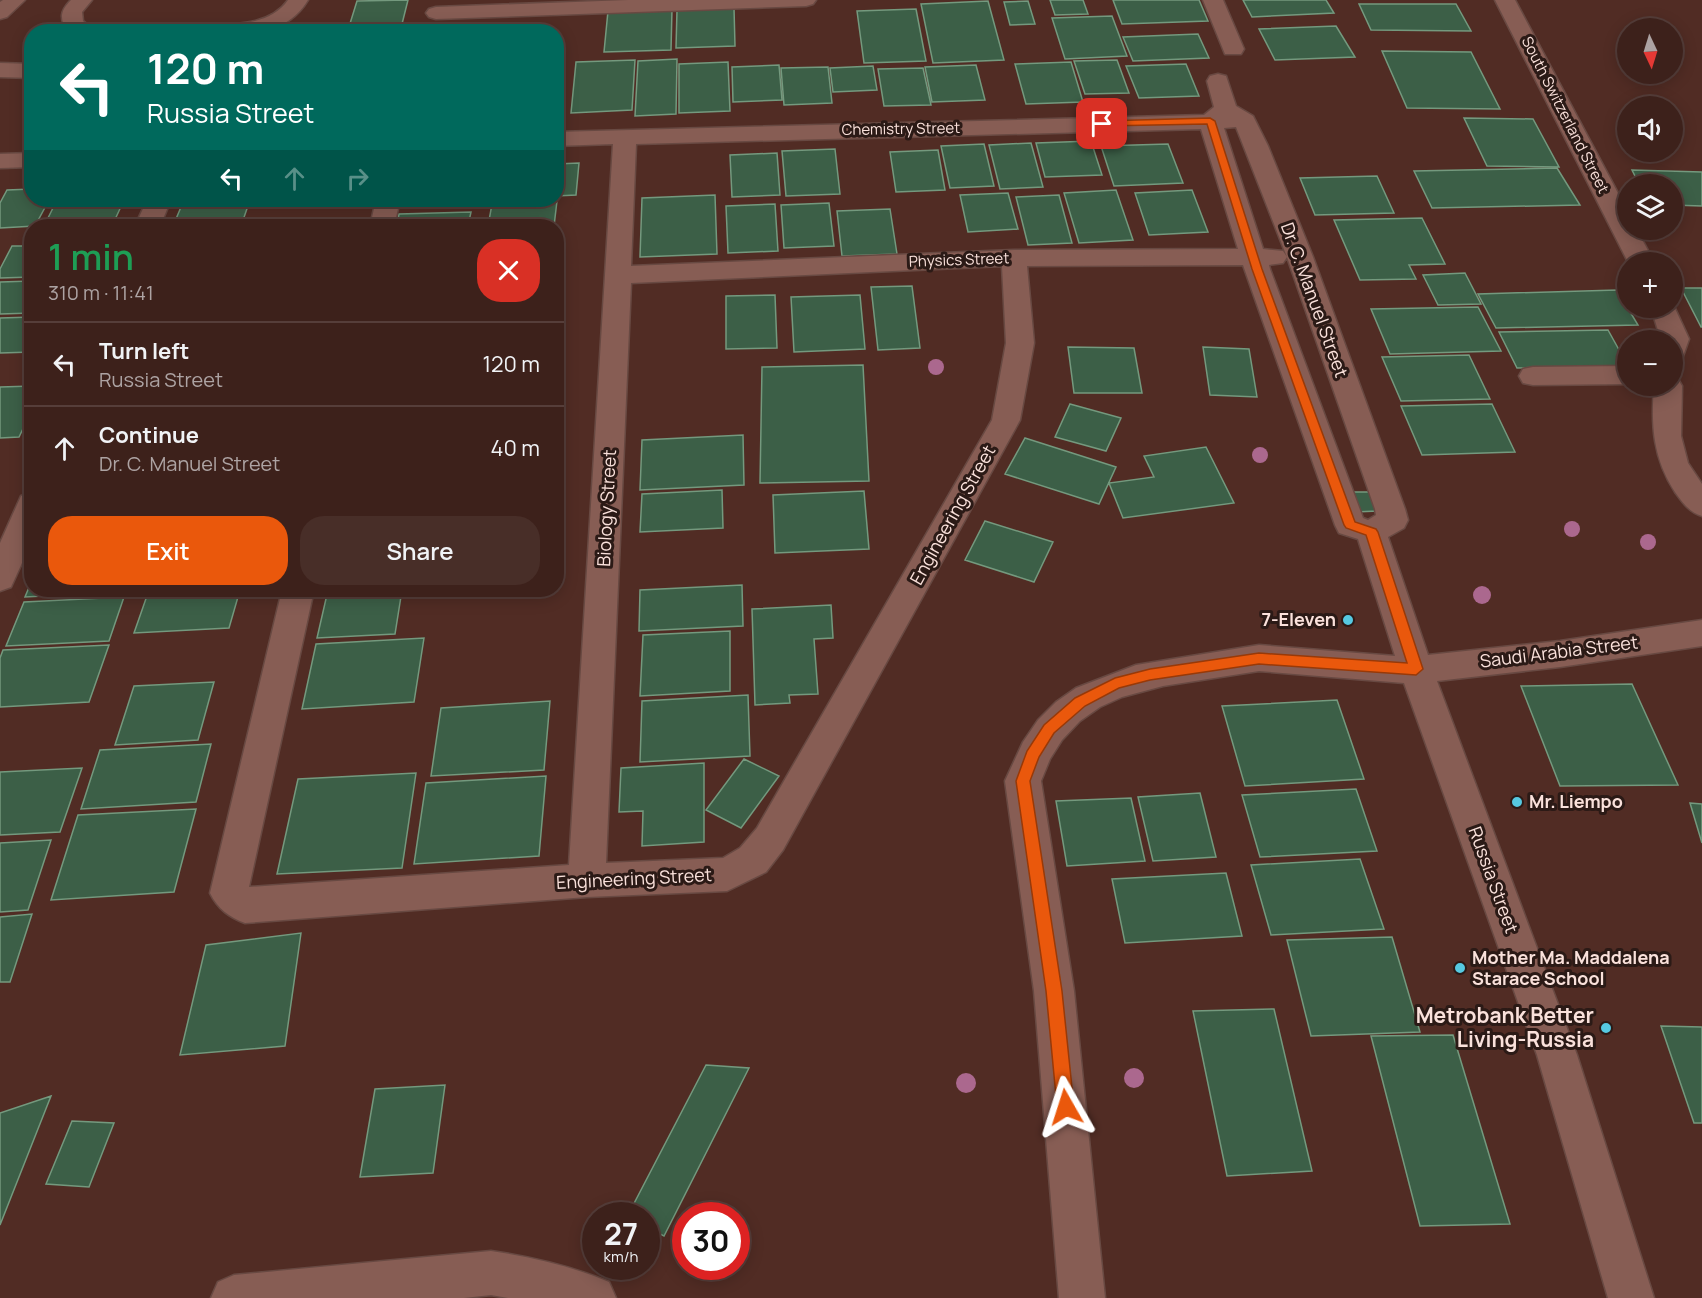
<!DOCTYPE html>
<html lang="en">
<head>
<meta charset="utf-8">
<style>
	body { margin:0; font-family:Manrope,sans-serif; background:#482e28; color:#f1f3f6; height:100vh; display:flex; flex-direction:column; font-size:22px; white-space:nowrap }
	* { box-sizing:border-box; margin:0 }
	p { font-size:20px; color:#ada3a3 }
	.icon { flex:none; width:33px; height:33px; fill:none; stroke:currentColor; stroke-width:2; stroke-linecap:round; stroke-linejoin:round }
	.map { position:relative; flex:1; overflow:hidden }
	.side { position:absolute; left:24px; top:219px; width:540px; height:378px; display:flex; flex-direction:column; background:#3d211b; border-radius:24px; box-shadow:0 3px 15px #0003,0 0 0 2px #563e3a }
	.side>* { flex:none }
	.guide { position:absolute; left:24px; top:24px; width:540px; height:183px; border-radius:24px; box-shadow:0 3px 15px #0003,0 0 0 2px #563e3a; background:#00695c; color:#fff; overflow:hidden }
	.needle { width:39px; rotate:176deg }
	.buttons { position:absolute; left:1617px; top:18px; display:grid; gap:12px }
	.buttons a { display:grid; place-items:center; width:66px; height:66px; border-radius:50%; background:#3d211b; box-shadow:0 3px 15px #0003,0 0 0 2px #563e3a; font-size:30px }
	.speed { position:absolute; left:582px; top:1202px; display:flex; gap:12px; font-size:30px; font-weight:700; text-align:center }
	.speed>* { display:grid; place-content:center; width:78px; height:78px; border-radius:50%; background:#3d211b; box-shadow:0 3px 15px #0003,0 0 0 2px #563e3a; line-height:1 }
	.speed small { font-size:15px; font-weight:400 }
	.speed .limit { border:9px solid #d22; background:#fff; color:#111 }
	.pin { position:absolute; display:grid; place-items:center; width:51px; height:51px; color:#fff; margin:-26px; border-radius:12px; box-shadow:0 3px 9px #0006 }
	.me { position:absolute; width:66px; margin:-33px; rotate:354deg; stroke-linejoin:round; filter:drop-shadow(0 0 4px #0008) }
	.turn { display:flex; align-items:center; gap:21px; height:126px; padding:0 24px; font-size:27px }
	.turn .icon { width:78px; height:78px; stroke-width:2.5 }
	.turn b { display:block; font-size:42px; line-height:51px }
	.lanes { display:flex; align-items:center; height:57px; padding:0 24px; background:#0003; justify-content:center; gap:30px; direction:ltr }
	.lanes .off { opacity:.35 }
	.round { display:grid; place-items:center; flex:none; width:63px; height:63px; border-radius:24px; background:#482e28 }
	.headline { display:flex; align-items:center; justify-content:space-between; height:102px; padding:0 24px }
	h1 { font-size:36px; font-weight:600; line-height:45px; color:#1e9e55 }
	.cta { display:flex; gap:12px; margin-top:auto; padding:12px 24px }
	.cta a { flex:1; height:69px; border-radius:24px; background:#ea580c; color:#fff; font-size:24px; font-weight:600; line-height:69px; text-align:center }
	.cta a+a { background:#482e28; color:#f1f3f6 }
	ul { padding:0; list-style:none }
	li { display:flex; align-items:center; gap:18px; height:84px; padding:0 24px; border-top:2px solid #563e3a }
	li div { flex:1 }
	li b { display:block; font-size:22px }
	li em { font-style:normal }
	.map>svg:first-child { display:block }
</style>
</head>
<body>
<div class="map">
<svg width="1702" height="1298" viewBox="0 0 1702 1298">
	<rect width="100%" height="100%" fill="#512c24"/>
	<path fill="#3c5f47" stroke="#74997e" stroke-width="1.5" d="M408,0L401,28L348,30L357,1Z
		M1050,0H1083L1088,14L1055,15Z
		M1113,0H1199L1208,21L1122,24Z
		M1243,0H1326L1334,13L1252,17Z
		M988,1L1004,60L933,63L921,4Z
		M1028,1L1035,24L1010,25L1004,2Z
		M1359,4H1456L1471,31L1371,30Z
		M734,8L735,46L676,48L677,10Z
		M672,9L671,50L604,52L608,11Z
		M916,9L926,61L864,63L857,11Z
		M1112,16L1127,56L1065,59L1052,18Z
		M1336,26L1355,57L1275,60L1259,29Z
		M1198,34L1209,58L1133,61L1123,37Z
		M1382,51L1471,52L1500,109L1407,108Z
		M677,59L676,114L635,116L638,61Z
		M635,60L632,110L571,113L576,62Z
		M1117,60L1129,93L1085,94L1074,61Z
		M728,62L730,111L679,113V64Z
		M1071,62L1083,102L1026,104L1015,64Z
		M1186,64L1199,96L1139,98L1126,66Z
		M779,65L782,100L733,102L732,67Z
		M976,65L985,100L932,102L925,67Z
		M873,66L877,90L833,92L830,68Z
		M828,67L832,103L784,105L781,68Z
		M923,68L931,105L884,106L878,69Z
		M1464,118L1533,119L1559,167L1487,166Z
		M1091,141L1102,175L1045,177L1036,143Z
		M1031,143L1043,187L1000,189L989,145Z
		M984,144L994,186L950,188L941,146Z
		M1168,144L1183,183L1114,186L1101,146Z
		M835,149L840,194L786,196L782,151Z
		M938,150L945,190L896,192L890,152Z
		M777,153L780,195L732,197L730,155Z
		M579,163L576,195L556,196V164Z
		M1557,168L1580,205L1432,208L1414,171Z
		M1632,170L1702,172V206L1672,205V184H1639Z
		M1377,176L1394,213L1315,215L1300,178Z
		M32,189V200H49L35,226L0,228V203L7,190Z
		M1116,190L1133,240L1079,243L1064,193Z
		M1192,190L1208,232L1149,235L1135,193Z
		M1008,193L1018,229L968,232L960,195Z
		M715,195L717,254L640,257L642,198Z
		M1059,195L1072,243L1028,245L1016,197Z
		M57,200H124L112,226H44Z
		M184,200H250L241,226H173Z
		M557,201L554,226H488L492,204Z
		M829,203L834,246L784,248L781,205Z
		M775,204L778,251L728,253L726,206Z
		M890,209L897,254L842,256L837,211Z
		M471,212L468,226H397L399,214Z
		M1422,218L1445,264L1409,265L1416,279L1360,280L1334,220Z
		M12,246H32V277L0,278V269Z
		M556,246H564L560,281H556Z
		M1465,273L1481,304L1438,305L1423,275Z
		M32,281V313L0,314V282Z
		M912,286L920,348L878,350L871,287Z
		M1681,288H1702V327H1701Z
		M1617,290L1638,325L1496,328L1478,294Z
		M775,295L777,348L726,349V296Z
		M860,295L865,349L794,352L791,297Z
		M1478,307L1501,351L1390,354L1371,309Z
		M32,317V352L0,353V318Z
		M1608,330L1628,366L1517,368L1499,332Z
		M1068,347L1134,348L1142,393H1074Z
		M1203,347L1249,349L1257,397L1210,395Z
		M1469,355L1490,399L1401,401L1382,357Z
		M863,365L869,481L760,483L762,367Z
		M32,386V410L19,437L0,438V387Z
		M1070,404L1121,418L1106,451L1055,437Z
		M1492,404L1515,452L1422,455L1401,406Z
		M743,435L744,485L640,490L642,440Z
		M1025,438L1116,467L1099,504L1005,474Z
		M1206,447L1234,503L1123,518L1109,483L1154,477L1144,456Z
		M722,490L723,528L640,532L642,494Z
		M864,491L869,549L775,553L773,495Z
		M1347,492H1369L1377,511L1355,512Z
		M985,521L1053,542L1034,582L965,560Z
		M32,580V590H127L126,592L25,597Z
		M742,585L743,626L639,631L640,590Z
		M149,590H240L229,628L134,633Z
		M328,590H402L395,634L317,638Z
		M124,597L109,641L6,646L24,602Z
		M831,605L833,638L814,639L818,694L789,695L790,703L755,705L752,609Z
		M730,631V691L640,696L643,635Z
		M424,638L414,702L302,709L316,644Z
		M109,645L89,702L0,707V658L3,650Z
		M214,682L198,740L115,745L134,686Z
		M1632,684L1678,785L1560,786L1521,686Z
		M748,695L750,756L640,762L642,701Z
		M1337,700L1364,779L1245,786L1222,706Z
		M550,701L544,770L431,776L441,708Z
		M211,744L196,802L81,809L100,750Z
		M744,759L779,776L741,828L706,810Z
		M704,763V842L642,846L643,811L619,812L621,768Z
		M82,768L60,832L0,835V772Z
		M416,773L402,868L277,874L298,779Z
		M546,776L539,856L414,864L426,783Z
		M1356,789L1377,851L1260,857L1242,795Z
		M1200,793L1216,857L1153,861L1138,797Z
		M1131,798L1145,861L1067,866L1056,801Z
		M1690,803L1702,804V843Z
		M196,809L174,892L51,900L78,815Z
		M51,840L28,910L0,912V843Z
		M1360,859L1384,929L1271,935L1251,865Z
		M1226,873L1242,936L1125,943L1112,879Z
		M32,914L10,982H0V917Z
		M301,933L285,1046L180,1055L206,945Z
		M1392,937L1420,1032L1311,1036L1287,940Z
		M1274,1009L1312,1171L1227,1176L1193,1011Z
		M1661,1026L1702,1027V1123H1694Z
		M1453,1035L1510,1224L1420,1226L1371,1036Z
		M706,1065L749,1068L664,1236L646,1227V1215H628Z
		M445,1085L433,1173L360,1177L375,1089Z
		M51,1096L0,1225V1113Z
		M72,1121L114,1123L89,1187L46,1184Z"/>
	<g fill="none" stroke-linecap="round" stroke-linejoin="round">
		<g stroke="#684942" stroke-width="3">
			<path id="minor" d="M3,0H25L7,17L0,19V2Z
				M71,0H92L82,12L83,21L96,32H68C59,19 60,11 71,0Z
				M288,0H308C282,43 234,32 191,32L193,27L201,26C229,24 270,27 288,0Z
				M628,0H816L813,4L806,6L436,19L429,17L426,13L429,9L436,7Z
				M1203,0H1223L1244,49L1241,54H1225Z
				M1495,0H1515L1628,212V230H1637L1654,262H1628Z
				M0,63L32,64V78L0,77Z
				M1218,74L1226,76L1236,106L1253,116L1268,146L1313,257L1405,509L1408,520L1404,528L1388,537L1428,655L1560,641L1702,620V646L1560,667L1437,681L1577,1055L1654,1298H1608L1537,1055L1404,683L1259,671L1163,686L1122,697L1100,707L1080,721L1062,740L1050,759L1041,781L1074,991L1105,1298H1059L1034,991L1005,781L1023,742L1038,720L1056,702L1076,688L1136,665L1259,645L1395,656L1358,539L1339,533L1335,525L1243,265L1027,266L1034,343L1020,420L783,850L766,872L727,891L587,897L245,923C229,917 218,909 210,893L282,590H314L249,887L569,865L613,144L556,146V132L1204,115L1214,107L1207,81L1210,76ZM1236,127L1287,257L1375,509L1376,515L1368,520L1363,518L1270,269L1269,265L1283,263L1287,257L1283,251L1263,249L1224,128ZM1201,129L1238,249L1014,250L631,266L636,144ZM1002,266L1006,343L992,420L757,828L740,848L723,858L606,863L631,283Z
				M32,153V167L0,168V154Z
				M147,200H171L160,226H135Z
				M376,200H400L394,226H370Z
				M1672,302L1689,339L1682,359L1672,362V340H1661L1651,308H1672Z
				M1628,366V384L1533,385L1523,383L1519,376L1523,369L1533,367Z
				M1672,378L1678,379L1682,386L1681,436L1688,463L1702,484V516C1689,512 1683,503 1675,492C1653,458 1651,426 1654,386H1672Z
				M32,493V541L11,587L0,591V543L21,496Z
				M491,1251C532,1257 571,1266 609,1282L616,1298H508L491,1295L464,1298H211L218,1282L234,1275Z"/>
		</g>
		<use href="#minor" fill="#875d54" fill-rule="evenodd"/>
	</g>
	<g fill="#ab688e">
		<circle cx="936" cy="367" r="8"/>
		<circle cx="1260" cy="455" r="8"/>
		<circle cx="1572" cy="529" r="8"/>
		<circle cx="1648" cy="542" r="8"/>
		<circle cx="1482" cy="595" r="9"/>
		<circle cx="1134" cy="1078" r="10"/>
		<circle cx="966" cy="1083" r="10"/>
	</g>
	<path fill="#ea580c" stroke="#983908" stroke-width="1.5" d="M1210,118L1215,121L1262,269L1355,522L1376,529L1378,532L1423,669L1416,675L1259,664L1150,680L1119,688L1085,706L1054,733L1039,757L1030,781L1062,991L1074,1107L1072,1114L1066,1116L1060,1114L1057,1107L1046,991L1016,781L1027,751L1044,725L1075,698L1115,678L1150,669L1259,653L1407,663L1366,535L1346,528L1344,525L1252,269L1207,124L1102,126L1097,124L1102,121Z"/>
	<g fill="#56c9e1" stroke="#2b1a16" stroke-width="2">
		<circle cx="1348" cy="620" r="6"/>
		<circle cx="1517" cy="802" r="6"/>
		<circle cx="1460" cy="968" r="6"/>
		<circle cx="1606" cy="1028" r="6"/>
	</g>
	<g text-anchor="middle" stroke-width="6" stroke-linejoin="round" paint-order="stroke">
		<g font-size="15" fill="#fae1db" stroke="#2b1a16">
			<text transform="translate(1565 115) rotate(63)" y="5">South Switzerland Street</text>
			<text transform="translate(901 129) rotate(-1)" y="5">Chemistry Street</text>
			<text transform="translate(959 260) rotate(-2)" y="5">Physics Street</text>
		</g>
		<g font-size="18" fill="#fae1db" stroke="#2b1a16">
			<text transform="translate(1314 300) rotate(70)" y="6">Dr. C. Manuel Street</text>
			<text transform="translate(607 508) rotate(-87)" y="6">Biology Street</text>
			<text transform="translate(953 515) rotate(-61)" y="6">Engineering Street</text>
			<text transform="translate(1559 652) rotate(-7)" y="6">Saudi Arabia Street</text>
			<text transform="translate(634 879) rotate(-3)" y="6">Engineering Street</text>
			<text transform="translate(1493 880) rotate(70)" y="6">Russia Street</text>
		</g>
		<g font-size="18" font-weight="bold" fill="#fae1db" stroke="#2b1a16" text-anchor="start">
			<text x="1336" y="626" text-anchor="end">7-Eleven</text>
			<text x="1529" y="808">Mr. Liempo</text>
			<text x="1472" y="964">Mother Ma. Maddalena<tspan x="1472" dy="21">Starace School</tspan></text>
		</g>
		<g font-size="21" font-weight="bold" fill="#fae1db" stroke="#2b1a16" text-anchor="end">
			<text x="1594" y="1023">Metrobank Better<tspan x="1594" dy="24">Living-Russia</tspan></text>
		</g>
	</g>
</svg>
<div class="buttons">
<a><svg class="needle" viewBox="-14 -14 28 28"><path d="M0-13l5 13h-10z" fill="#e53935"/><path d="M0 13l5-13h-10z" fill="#ada3a3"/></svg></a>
<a><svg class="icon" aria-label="sound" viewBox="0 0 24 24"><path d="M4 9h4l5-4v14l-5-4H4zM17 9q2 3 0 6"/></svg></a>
<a><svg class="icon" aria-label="layers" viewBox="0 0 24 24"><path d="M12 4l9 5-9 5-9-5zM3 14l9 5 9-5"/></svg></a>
<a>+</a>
<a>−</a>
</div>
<div class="speed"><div>27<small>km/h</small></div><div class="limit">30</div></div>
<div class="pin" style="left:1102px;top:124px;background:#d93025"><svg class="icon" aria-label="arrive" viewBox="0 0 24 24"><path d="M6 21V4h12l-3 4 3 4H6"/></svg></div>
<svg class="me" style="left:1066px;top:1107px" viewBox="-20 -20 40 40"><path d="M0-17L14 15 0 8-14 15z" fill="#ea580c" stroke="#fff" stroke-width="4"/></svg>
<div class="guide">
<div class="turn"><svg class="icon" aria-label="left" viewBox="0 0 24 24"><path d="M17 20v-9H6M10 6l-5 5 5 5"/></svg><div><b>120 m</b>Russia Street</div></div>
<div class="lanes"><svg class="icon" aria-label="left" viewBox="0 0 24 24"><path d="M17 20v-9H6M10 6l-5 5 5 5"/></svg><svg class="icon off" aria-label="ahead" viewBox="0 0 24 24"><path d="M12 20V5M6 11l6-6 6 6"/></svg><svg class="icon off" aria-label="right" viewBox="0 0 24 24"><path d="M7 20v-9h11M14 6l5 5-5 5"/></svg></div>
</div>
<section class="side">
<div class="headline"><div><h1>1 min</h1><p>310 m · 11:41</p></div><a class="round" style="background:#d93025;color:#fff"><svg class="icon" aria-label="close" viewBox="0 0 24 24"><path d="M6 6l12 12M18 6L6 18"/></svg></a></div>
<ul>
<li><svg class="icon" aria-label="left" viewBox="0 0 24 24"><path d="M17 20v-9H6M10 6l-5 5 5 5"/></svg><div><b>Turn left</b><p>Russia Street</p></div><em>120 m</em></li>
<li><svg class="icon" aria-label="ahead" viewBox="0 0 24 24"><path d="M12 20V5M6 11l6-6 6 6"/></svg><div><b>Continue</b><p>Dr. C. Manuel Street</p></div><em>40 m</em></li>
</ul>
<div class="cta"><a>Exit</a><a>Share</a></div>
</section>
</div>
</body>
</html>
